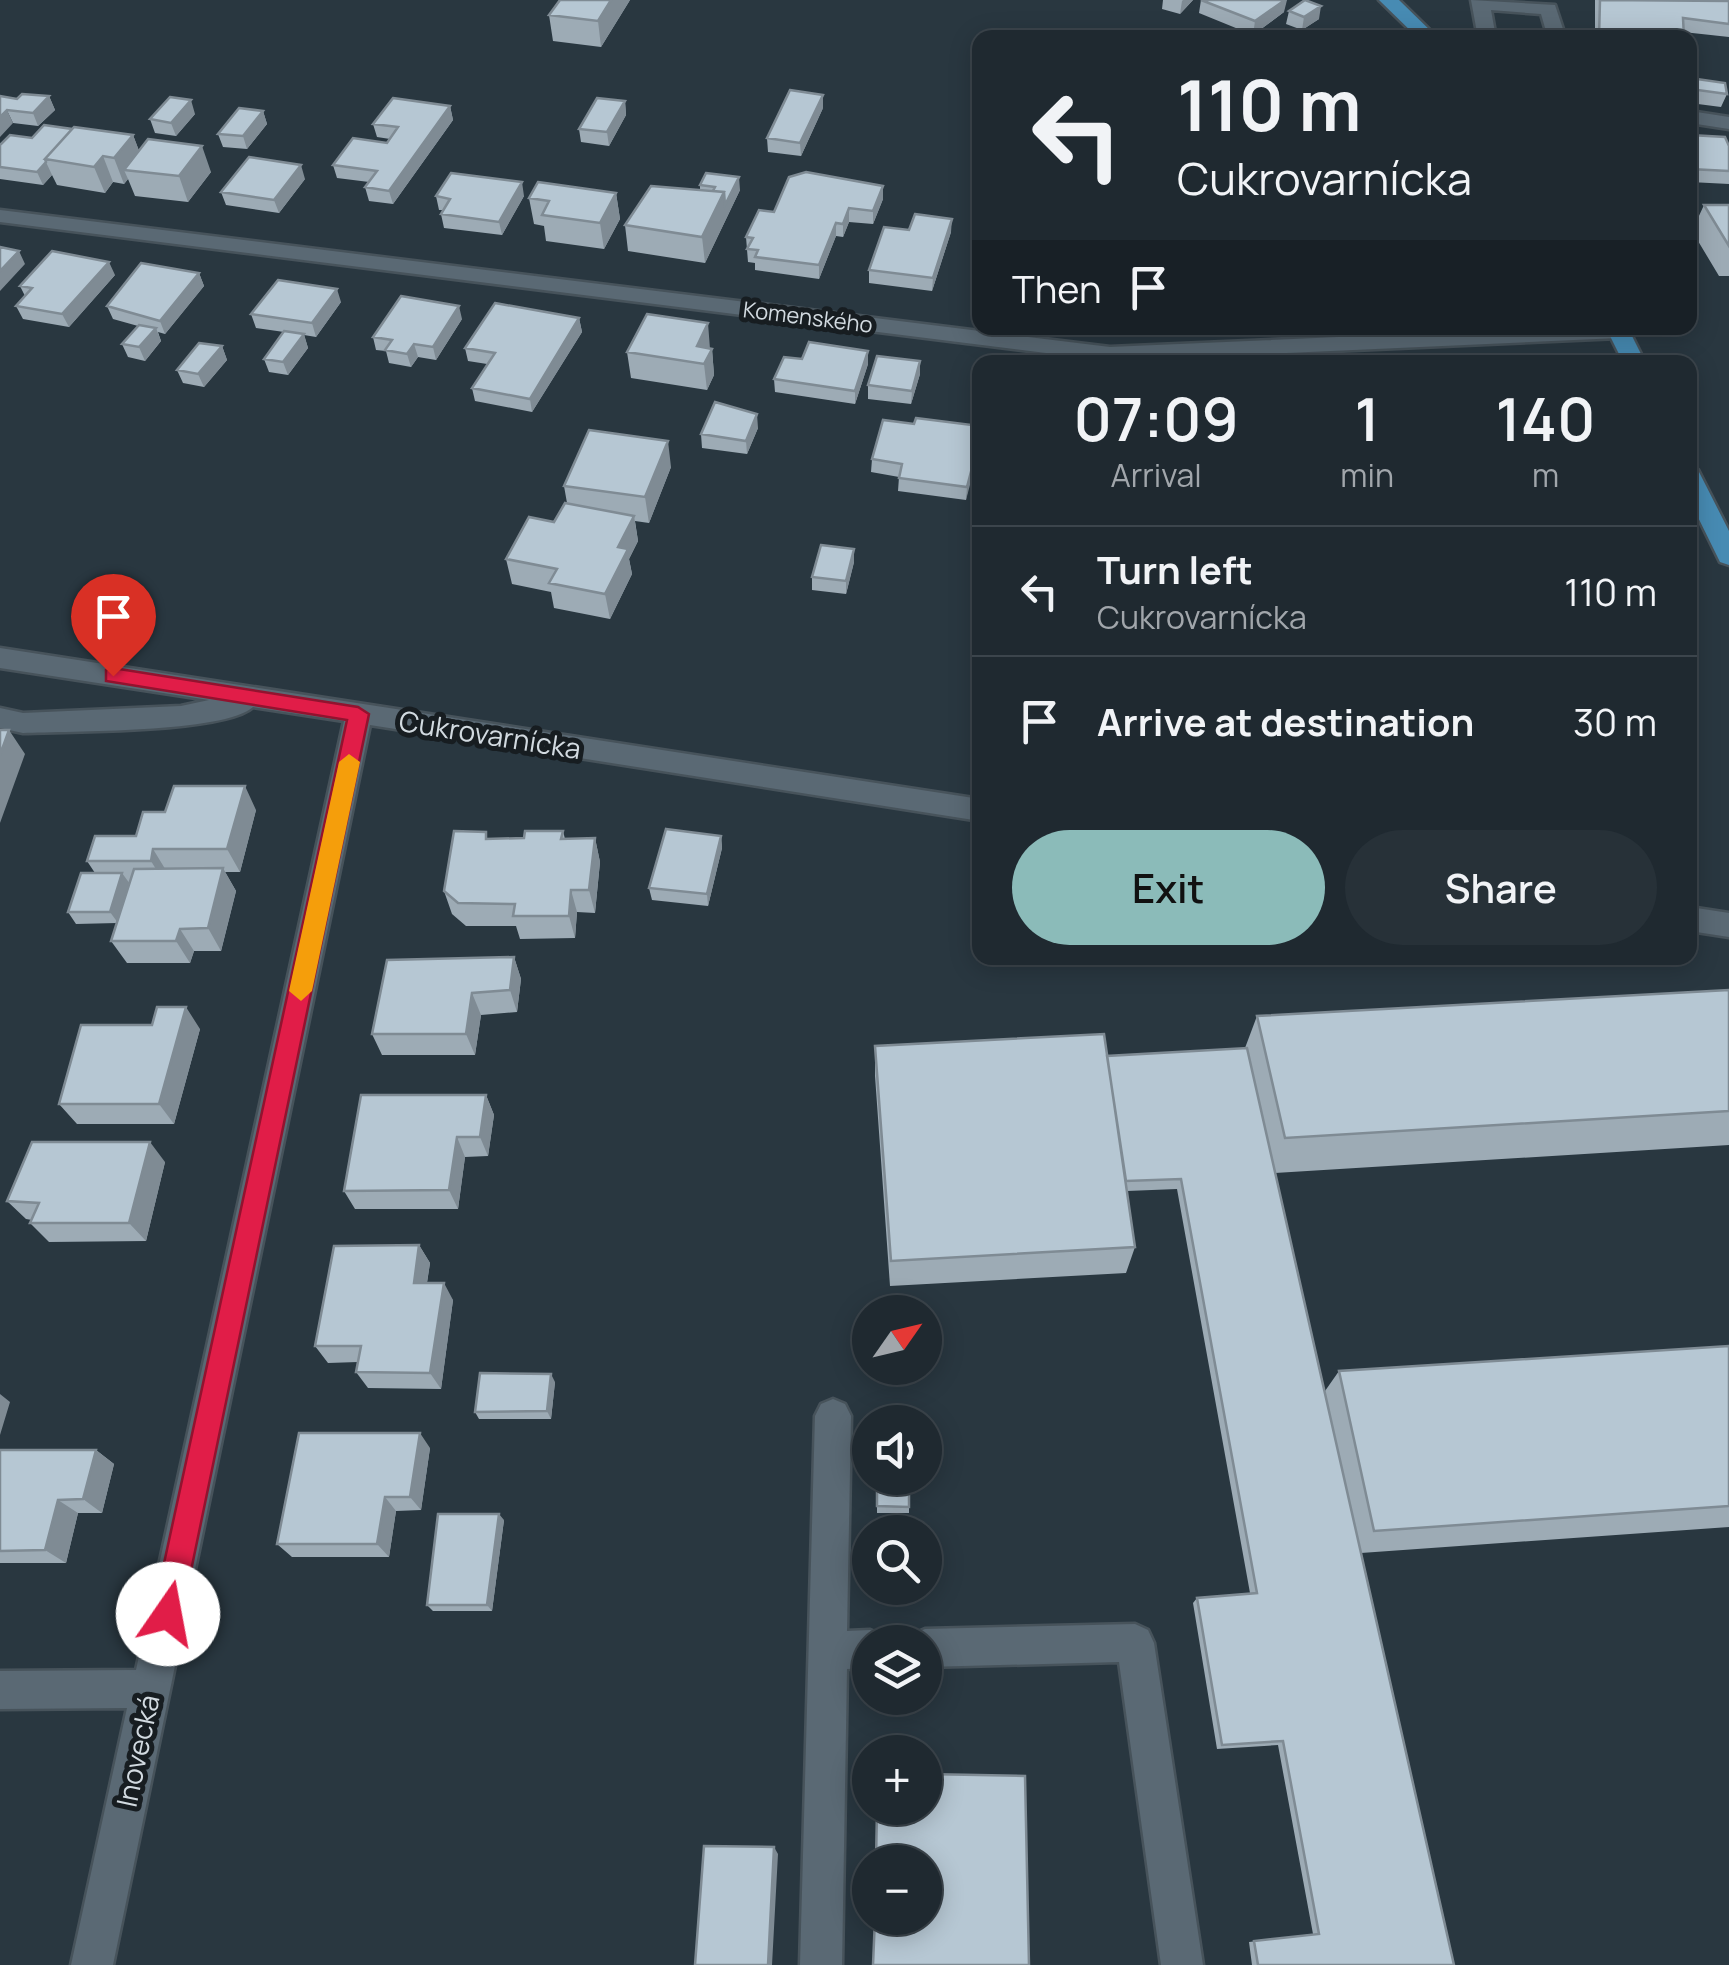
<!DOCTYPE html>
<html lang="en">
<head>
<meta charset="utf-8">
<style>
	body { margin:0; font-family:Manrope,sans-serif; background:#273138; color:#f1f3f6; height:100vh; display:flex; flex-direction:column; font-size:38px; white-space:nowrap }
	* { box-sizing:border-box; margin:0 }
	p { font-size:32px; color:#a1a6ab }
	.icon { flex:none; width:55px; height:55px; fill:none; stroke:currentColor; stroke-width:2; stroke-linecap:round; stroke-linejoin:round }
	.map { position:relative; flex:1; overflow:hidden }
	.sheet { position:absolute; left:972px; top:355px; width:725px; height:610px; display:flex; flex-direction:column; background:#1f2930; border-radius:20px; box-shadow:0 5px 25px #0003,0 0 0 2px #3c454c }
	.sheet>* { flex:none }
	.hud { position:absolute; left:972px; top:30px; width:725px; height:305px; border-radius:20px; box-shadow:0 5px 25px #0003,0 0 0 2px #3c454c; background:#1f2930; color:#f1f3f6; overflow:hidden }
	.needle { width:65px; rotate:56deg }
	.buttons { position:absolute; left:852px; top:1295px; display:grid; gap:20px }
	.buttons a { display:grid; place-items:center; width:90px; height:90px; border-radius:50%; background:#1f2930; box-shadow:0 5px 25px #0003,0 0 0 2px #3c454c; font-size:50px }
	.pin { position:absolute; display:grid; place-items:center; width:85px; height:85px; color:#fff; margin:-102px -42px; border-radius:50% 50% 50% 0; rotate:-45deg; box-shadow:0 0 10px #0007 }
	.pin .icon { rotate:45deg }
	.me { position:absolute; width:110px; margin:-55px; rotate:12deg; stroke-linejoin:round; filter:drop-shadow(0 0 8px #0008) }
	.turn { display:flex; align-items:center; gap:35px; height:210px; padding:0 40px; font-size:45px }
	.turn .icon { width:130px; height:130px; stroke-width:2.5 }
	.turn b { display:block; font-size:70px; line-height:85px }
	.then { display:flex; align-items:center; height:95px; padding:0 40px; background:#0003; gap:20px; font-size:38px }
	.eta { display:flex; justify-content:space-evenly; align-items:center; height:170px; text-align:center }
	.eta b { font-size:60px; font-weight:600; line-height:70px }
	.button { display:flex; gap:20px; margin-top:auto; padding:20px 40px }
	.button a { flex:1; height:115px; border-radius:60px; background:#8bbbb9; color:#111; font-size:40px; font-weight:600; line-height:115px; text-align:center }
	.button a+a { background:#273138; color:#f1f3f6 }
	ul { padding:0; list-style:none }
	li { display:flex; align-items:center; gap:30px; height:130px; padding:0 40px; border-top:2px solid #3c454c }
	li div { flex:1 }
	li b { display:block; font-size:38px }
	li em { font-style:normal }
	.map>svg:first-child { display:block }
</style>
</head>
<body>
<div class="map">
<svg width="1729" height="1965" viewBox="0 0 1729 1965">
	<rect width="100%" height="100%" fill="#293740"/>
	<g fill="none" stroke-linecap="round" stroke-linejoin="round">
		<g stroke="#47535b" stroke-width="5">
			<path id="minor" d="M1471,0L1555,5L1566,38H1548L1541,14L1491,10L1496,38H1478Z
				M1690,111L1729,117V129L1690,123Z
				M0,210L1110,347L1543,328L1630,331L1619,338L1110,361L0,222Z
				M0,648L980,799V821L370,725L113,1965H71L127,1708L0,1709V1671L136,1670L344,721L253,707C225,733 67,731 23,733L0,728V708L23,713L181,706L209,700L0,668Z
				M1690,907L1729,913V937L1690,931Z
				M833,1399L845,1404L851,1416L847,1631L870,1630L883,1636L886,1642H870V1668L847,1669L842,1965H800L815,1416L821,1404Z
				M1135,1624L1148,1630L1154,1643L1203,1965H1161L1119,1662L925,1667V1642H908L912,1635L925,1629Z"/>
		</g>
		<g stroke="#47535b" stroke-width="5">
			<path id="major" d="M1379,0H1399L1438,38H1418Z
				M1606,328H1628L1645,362H1623Z
				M1690,468L1698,470L1729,531V565L1720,562L1690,501Z"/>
		</g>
		<use href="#minor" fill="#5a6974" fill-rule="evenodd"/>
		<use href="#major" fill="#478bb3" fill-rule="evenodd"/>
	</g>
	<path fill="#9dabb5" d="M630,0L601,47L553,41L549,15Z
		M1163,0H1193L1180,14L1162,9Z
		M1201,0L1284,12L1253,35L1199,13Z
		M1595,0L1729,1V37L1683,32L1684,38H1595Z
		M1289,11L1319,19L1302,30L1286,24Z
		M1690,78L1727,94L1721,107L1690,103Z
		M0,96L17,99L49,96L55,110L38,126L13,123Z
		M625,101L626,115L609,146L581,142L579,129Z
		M450,106L453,120L393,204L369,201L365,187L369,182L337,178L333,165L387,143L390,139L377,137L373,124Z
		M823,108L801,156L768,152L767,138Z
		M263,111L267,124L247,149L223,147L218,134Z
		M195,114L176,136L155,133L150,119Z
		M72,129L133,135L139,151L211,172L188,202L135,196L128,179L124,184L113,182L105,193L57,185L52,175L43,185L0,179V145Z
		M1690,135L1729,146V184L1690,182Z
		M305,179L279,213L226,205L221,192Z
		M700,185L740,190L705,263L628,251L625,225L700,190Z
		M883,186V199L873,224L849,222L843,237L836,236L819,279L755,270V263L748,262L746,237L774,212Z
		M616,193L620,219L604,249L546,241L544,226L534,224L529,198Z
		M436,196H524L502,235L444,228L441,214L443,210H439Z
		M1704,205H1729V276H1719L1692,231Z
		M909,230L951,232L932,291L869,283V270Z
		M199,273L204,286L165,334L158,332L161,341L145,361L128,357L122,344L138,326L113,319L107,306Z
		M115,275L69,327L23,319L16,306L25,296L20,286Z
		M341,302L316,337L304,335L308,348L288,375L269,372L264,359L284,332L256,328L251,314Z
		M579,318L582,332L532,412L475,401L472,388L487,364L468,361L465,348Z
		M462,319L436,360L418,357L411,367L389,363L386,351L376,350L373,337Z
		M222,346L227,360L204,387L183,383L177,370Z
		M712,349L714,375L707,390L631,378L627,352Z
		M802,359L868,364L855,404L775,392L774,379Z
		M920,374L911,404L868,399V385Z
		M914,424L980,426L966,500L898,491L899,477L871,472L872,459Z
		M758,428L747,454L702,448L701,434Z
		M671,467L649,523L635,521L638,541L629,559L632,574L610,619L554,608L551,592L512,584L506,559L554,522L567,503L564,486Z
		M854,549V562L846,594L812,590V577Z
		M256,810L240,872H225L236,891L221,951H194L190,963H127L111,941L117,923L76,924L68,912L95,873L87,861L136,836Z
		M563,831L565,839L595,838L600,862L595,913L577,912L575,938L520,939L516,926H466L452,914L444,891L489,839L524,838Z
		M721,836L722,848L708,906L652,900L649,888Z
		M514,957L521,979L517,1012L481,1015L475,1055H382L372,1034Z
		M1729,990V1145L1275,1173L1325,1391L1339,1371L1729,1346V1527L1361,1553L1454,1965H1252L1249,1942L1313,1934L1278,1745L1217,1749L1193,1603L1197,1598L1250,1593L1177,1189L1127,1191L1135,1247L1126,1273L890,1286L875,1076V1046L1107,1056L1245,1048L1257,1016Z
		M152,1025L200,1029L174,1124H77L59,1104Z
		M486,1095L494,1115L488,1156L465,1157L458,1209H355L344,1191Z
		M165,1162L146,1241L49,1242L30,1223L32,1220L26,1219L7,1201Z
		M419,1245L430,1263L427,1283L453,1300L441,1389L368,1388L356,1372L358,1362L328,1363L315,1346Z
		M555,1382L551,1419H479L475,1412Z
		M430,1448L421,1510L396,1511L389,1557H292L277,1544Z
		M0,1450H96L114,1464L102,1513H78L66,1563H0Z
		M877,1478H909V1513H877Z
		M504,1520L492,1611H433L427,1605Z"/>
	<path fill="#7f8b94" d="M611,0H630L601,47L598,21Z
		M1183,0H1193L1180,14L1182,1Z
		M1285,0H1287L1284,12L1253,35L1255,21Z
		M1321,6L1319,19L1302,30L1304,17Z
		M823,95V108L801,156L800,143Z
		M49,96L55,110L38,126L33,113Z
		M191,100L195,114L176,136L171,123Z
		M625,101L626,115L609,146L607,132Z
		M450,106L453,120L393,204L389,191Z
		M7,110L13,123L0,137V117Z
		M263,111L267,124L247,149L243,136Z
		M133,135L143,161L124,170L128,179L124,184L114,158Z
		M202,146L211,172L188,202L179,176Z
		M103,156L113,182L105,193L94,167Z
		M46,162L52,175L43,185L37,172Z
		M301,165L305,179L279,213L274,200Z
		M739,177L740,190L705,263L702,237L724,192Z
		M522,182L524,196L502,235L499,222Z
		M883,186V199L873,224V211Z
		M616,193L620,219L604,249L600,223Z
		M849,208V222L843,237V224Z
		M952,219L951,232L932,291L933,278Z
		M836,223V236L819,279V265Z
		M19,251L25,264L0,291V271Z
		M109,262L115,275L69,327L62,314Z
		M199,273L204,286L165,334L160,321Z
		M337,289L341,302L316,337L312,323Z
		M459,306L462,319L436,360L433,347Z
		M579,318L582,332L532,412L530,399Z
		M708,323L710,349L697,346Z
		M156,328L161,341L145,361L139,347Z
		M304,334L308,348L288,375L283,362Z
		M414,344L418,357L411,367L407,354Z
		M222,346L227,360L204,387L198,374Z
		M712,349L714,375L707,390L704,364Z
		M868,351V364L855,404V391Z
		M920,361V374L911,404L912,391Z
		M757,414L758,428L747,454L746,441Z
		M980,437V447L966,500L967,487Z
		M668,441L671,467L649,523L645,497Z
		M634,516L638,541L629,559L632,574L610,619L605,594L618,547Z
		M854,549V562L846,594V581Z
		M9,730L25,754L0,823V755Z
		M245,786L256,810L240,872L227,849Z
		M721,836L722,848L708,906L707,894Z
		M595,838L600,862L595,913L589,890Z
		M153,849L167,872L165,884L151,861Z
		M223,868L236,891L221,951L208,928Z
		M122,873L130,884L118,923L110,912Z
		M571,890L577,912L575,938L569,916Z
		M180,929L194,951L190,963L176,941Z
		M514,957L521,979L517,1012L510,990Z
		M472,993L481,1015L475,1055L466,1034Z
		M186,1007L200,1029L174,1124L159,1104Z
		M486,1095L494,1115L488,1156L480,1137Z
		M457,1137L465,1157L458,1209L449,1190Z
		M150,1142L165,1162L146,1241L129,1223Z
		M419,1245L430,1263L424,1301L414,1283Z
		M444,1283L453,1300L441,1389L430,1373Z
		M551,1374L555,1382L551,1419L547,1411Z
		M0,1394L10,1402L0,1435Z
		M420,1433L430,1448L421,1510L410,1497Z
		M96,1450L114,1464L102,1513L83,1499Z
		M385,1497L396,1511L389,1557L377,1544Z
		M58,1500L78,1513L66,1563L45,1550Z
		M499,1514L504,1520L492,1611L487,1605Z
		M774,1847L778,1854L772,1965H768Z"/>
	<path fill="#b6c7d3" stroke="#7f8b94" stroke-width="2.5" d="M560,0H611L598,21L549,15Z
		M1201,0H1285L1255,21Z
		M1305,0L1321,6L1304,17L1289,11Z
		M1600,0L1729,1V24L1683,18L1684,38H1599Z
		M1220,33L1254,38H1218Z
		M1690,78L1725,83L1727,94L1690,89Z
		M790,90L823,95L800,143L767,138Z
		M22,94L49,96L33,113L7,110L0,117V96L17,99Z
		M170,97L191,100L171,123L150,119Z
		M393,98L450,106L389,191L365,187L377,171L333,165L353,138L387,143L398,127L373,124Z
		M597,98L625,101L607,132L579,129Z
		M239,108L263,111L243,136L218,134Z
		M44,125L72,129L45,159L46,162L37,172L0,167V145L10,135L32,138Z
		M74,127L133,135L114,158L103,156L94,167L45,159Z
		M1690,135L1725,137L1729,146V171L1690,169Z
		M148,139L202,146L179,176L124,170Z
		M249,157L301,165L274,200L221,192Z
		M806,172L883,186L873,211L849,208L843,224L836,223L819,265L755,257L758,250L747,249L753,238L746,237L759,210L774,212L789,177Z
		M451,173L522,182L499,222L441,214L450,199L436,196Z
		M706,173L739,177L725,205L724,192L713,191L715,187L700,185Z
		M538,182L616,193L600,223L542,215L549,201L529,198Z
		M651,186L724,192L702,237L625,225Z
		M1704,205H1729V246Z
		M915,214L952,219L933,278L869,270L884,227L909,230Z
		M0,247L19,251L0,271Z
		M52,251L109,262L62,314L16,306L32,288L20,286Z
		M141,263L199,273L160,321L107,306Z
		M278,280L337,289L312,323L251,314Z
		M401,296L459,306L433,347L414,344L407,354L385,350L392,340L373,337Z
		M495,303L579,318L530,399L472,388L495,353L465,348Z
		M647,314L708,323L697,346L712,349L704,364L627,352Z
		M139,325L156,328L139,347L122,344Z
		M284,331L304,334L283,362L264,359Z
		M809,342L868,351L855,391L774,379L784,357L802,359Z
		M199,343L222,346L198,374L177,370Z
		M877,356L920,361L912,391L868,385Z
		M1530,359L1532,362L1461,361Z
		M715,402L757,414L746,441L701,434Z
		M916,418L980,426V437L967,487L899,478L902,464L872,459L883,420L914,424Z
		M589,430L668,441L645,497L564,486Z
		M565,503L634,516L618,547L628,549L605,594L549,583L557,569L506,559L529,517L554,522Z
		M821,545L854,549L846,581L812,577Z
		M0,730H9L0,755Z
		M174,786H245L227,849H153L151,861H87L95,836H136L143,812H165Z
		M666,829L721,836L707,894L649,888Z
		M454,831L486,832V839L524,838L525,831H563L561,839L595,838L589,890H571L569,916H513L515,904L458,903L444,891Z
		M223,868L208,928L180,929L176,941H111L134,869Z
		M81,873H122L110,912H68Z
		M514,957L510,990L472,993L466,1034H372L387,960Z
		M1729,990V1111L1285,1138L1257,1016Z
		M157,1007H186L159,1104H59L81,1025H152Z
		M1104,1034L1135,1247L891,1261L875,1046Z
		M1247,1048L1454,1965H1258L1254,1941L1319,1934L1283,1741L1222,1745L1197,1598L1257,1593L1181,1179L1126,1181L1107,1056Z
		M361,1095H486L480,1137H457L449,1190L344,1191Z
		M32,1142H150L129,1223H30L39,1203L7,1201Z
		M419,1245L414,1283H444L430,1373L356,1372L361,1346H315L334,1246Z
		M1729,1346V1506L1374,1531L1339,1371Z
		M480,1373L551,1374L547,1411L475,1412Z
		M299,1433H420L410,1497H385L377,1544H277Z
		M0,1450H96L83,1499L58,1500L45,1550L0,1551Z
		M877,1478H909V1507L877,1506Z
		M438,1514H499L487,1605H427Z
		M925,1774L1025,1776L1029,1965H873L875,1918H925V1862H876L877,1808H925Z
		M704,1846L774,1847L768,1965H695Z"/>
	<path fill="#e11d48" stroke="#92132f" stroke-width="2.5" d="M113,668L358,707L369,714L182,1614L178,1624L168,1628L157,1624L153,1614L347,720L106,681V670Z"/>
	<path fill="#f59e0b" d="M349,754L360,762L312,991L301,1001L289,991L339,762Z"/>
	<g text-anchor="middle" stroke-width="10" stroke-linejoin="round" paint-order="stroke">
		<g font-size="22" fill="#d2dae0" stroke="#171d21">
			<text transform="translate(808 317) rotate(7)" y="8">Komenského</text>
		</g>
		<g font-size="28" fill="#d2dae0" stroke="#171d21">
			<text transform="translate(490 735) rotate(9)" y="10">Cukrovarnícka</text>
			<text transform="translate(138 1751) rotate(-78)" y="10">Inovecká</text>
		</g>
	</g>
</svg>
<div class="buttons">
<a><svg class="needle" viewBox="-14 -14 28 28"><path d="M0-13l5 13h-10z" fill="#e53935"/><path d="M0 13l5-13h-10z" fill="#a1a6ab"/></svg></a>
<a><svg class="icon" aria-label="sound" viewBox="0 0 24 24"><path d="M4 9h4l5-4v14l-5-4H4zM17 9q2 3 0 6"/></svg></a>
<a><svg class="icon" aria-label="search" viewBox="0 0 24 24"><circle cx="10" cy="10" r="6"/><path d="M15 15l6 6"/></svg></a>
<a><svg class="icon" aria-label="layers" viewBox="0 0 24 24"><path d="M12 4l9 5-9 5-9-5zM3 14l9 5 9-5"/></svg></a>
<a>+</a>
<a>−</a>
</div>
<div class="pin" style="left:113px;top:676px;background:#d93025"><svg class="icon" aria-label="arrive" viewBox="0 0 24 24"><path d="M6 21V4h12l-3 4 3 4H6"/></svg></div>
<svg class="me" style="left:168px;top:1614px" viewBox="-20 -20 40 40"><circle r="19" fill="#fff"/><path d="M0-13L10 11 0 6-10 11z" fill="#e11d48"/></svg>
<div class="hud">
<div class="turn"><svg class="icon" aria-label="left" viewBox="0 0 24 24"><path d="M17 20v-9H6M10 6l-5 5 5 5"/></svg><div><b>110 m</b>Cukrovarnícka</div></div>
<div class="then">Then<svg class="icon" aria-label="arrive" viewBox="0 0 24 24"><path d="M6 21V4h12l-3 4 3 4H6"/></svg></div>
</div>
<section class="sheet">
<div class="eta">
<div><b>07:09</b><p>Arrival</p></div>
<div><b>1</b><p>min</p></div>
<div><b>140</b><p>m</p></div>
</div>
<ul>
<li><svg class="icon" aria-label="left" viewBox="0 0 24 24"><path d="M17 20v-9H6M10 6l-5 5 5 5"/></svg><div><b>Turn left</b><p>Cukrovarnícka</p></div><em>110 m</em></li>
<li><svg class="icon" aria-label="arrive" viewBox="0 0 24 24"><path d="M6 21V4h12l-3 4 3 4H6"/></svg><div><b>Arrive at destination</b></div><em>30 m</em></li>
</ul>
<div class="button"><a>Exit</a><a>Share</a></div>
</section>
</div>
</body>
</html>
